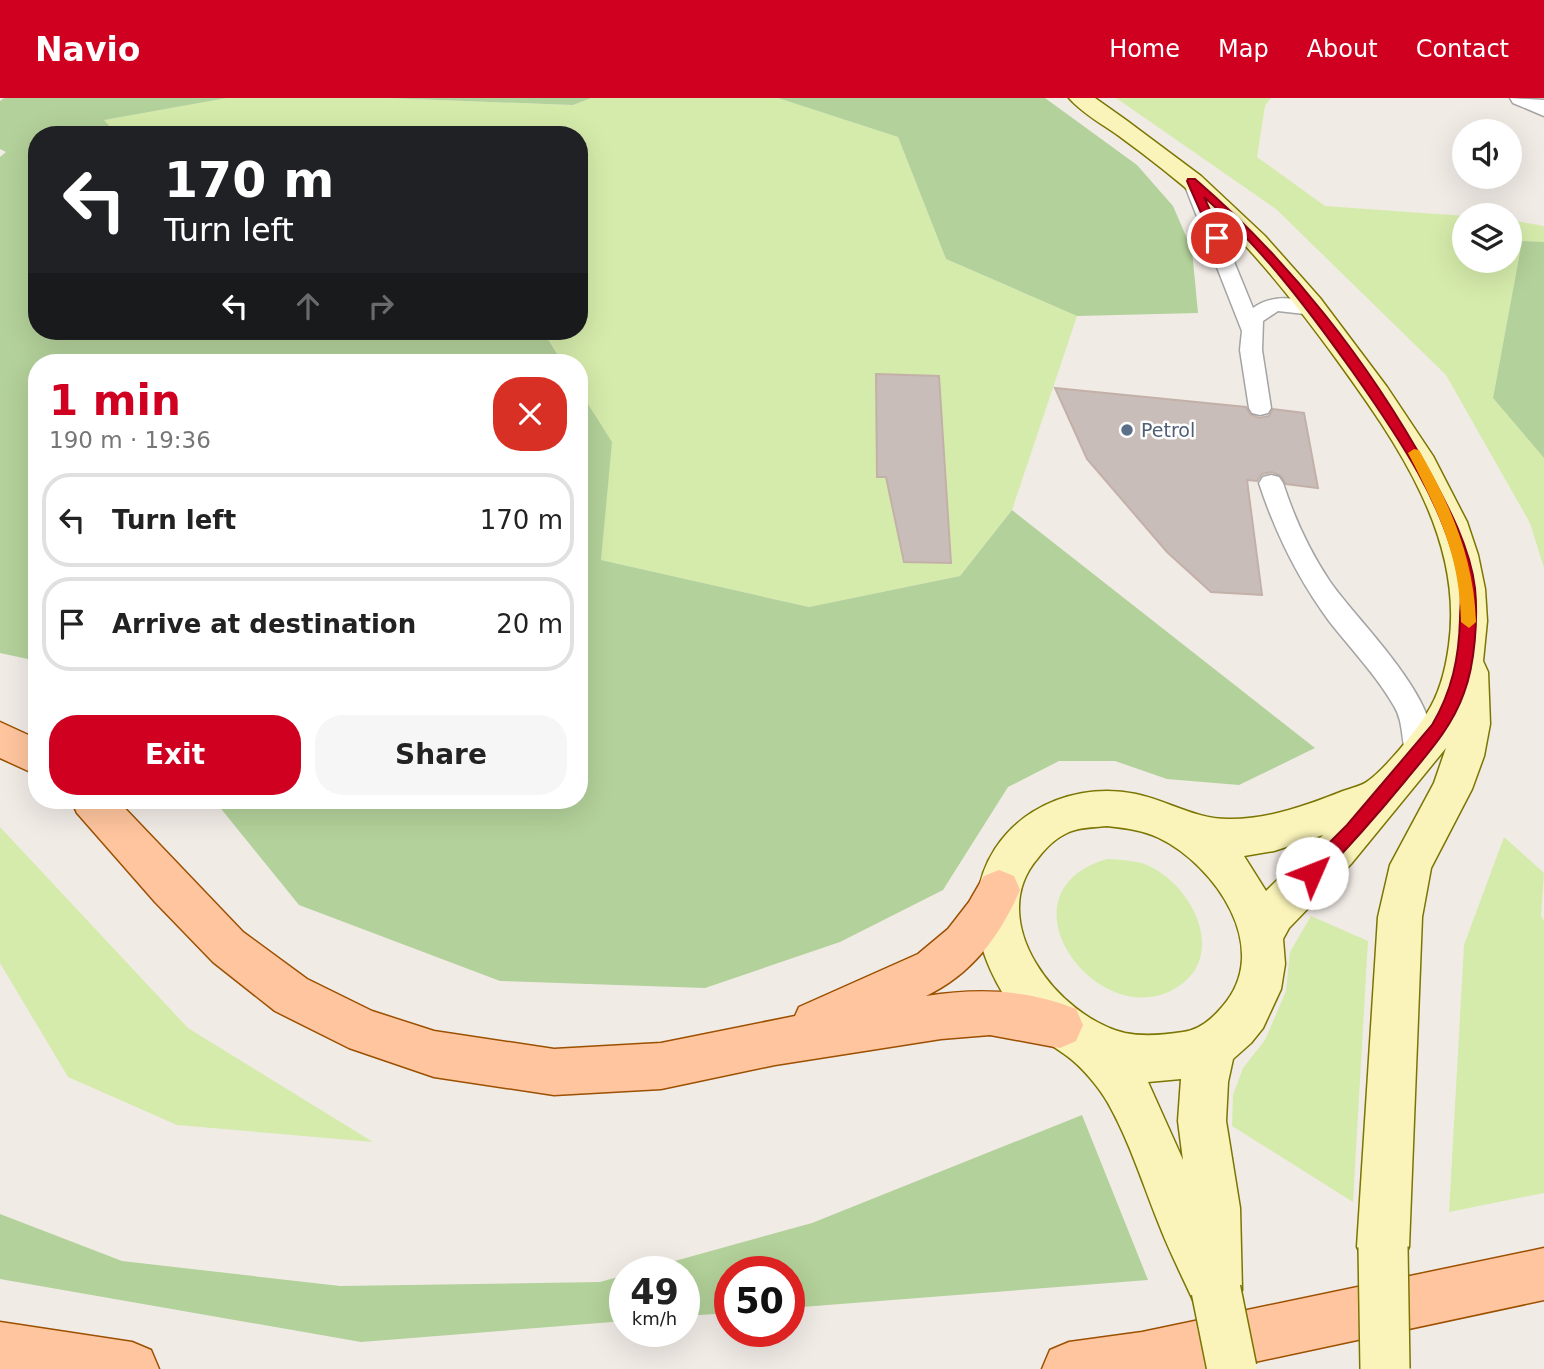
<!DOCTYPE html>
<html lang="en">
<head>
<meta charset="utf-8">
<style>
	body { margin:0; font-family:"DejaVu Sans",sans-serif; background:#f6f6f6; color:#222; height:100vh; display:flex; flex-direction:column; font-size:26px; white-space:nowrap }
	* { box-sizing:border-box; margin:0 }
	p { font-size:23px; color:#767676 }
	.icon { flex:none; width:38px; height:38px; fill:none; stroke:currentColor; stroke-width:2; stroke-linecap:round; stroke-linejoin:round }
	.map { position:relative; flex:1; overflow:hidden }
	.side { position:absolute; left:28px; top:256px; width:560px; height:455px; display:flex; flex-direction:column; background:#fff; border-radius:28px; box-shadow:0 7px 28px #0002 }
	.side>* { flex:none }
	.hud { position:absolute; left:28px; top:28px; width:560px; height:214px; border-radius:28px; box-shadow:0 7px 28px #0002; background:#202124; color:#fff; overflow:hidden }
	.fabs { position:absolute; left:1452px; top:21px; display:grid; gap:14px }
	.fabs a { display:grid; place-items:center; width:70px; height:70px; border-radius:50%; background:#fff; box-shadow:0 7px 28px #0002; font-size:35px }
	.speed { position:absolute; left:609px; top:1158px; display:flex; gap:14px; font-size:35px; font-weight:700; text-align:center }
	.speed>* { display:grid; place-content:center; width:91px; height:91px; border-radius:50%; background:#fff; box-shadow:0 7px 28px #0002; line-height:1 }
	.speed small { font-size:18px; font-weight:400 }
	.speed .limit { border:10px solid #d22; background:#fff; color:#111 }
	.pin { position:absolute; display:grid; place-items:center; width:60px; height:60px; color:#fff; margin:-30px; border:4px solid #fff; border-radius:50%; box-shadow:0 2px 7px #0007 }
	.me { position:absolute; width:77px; margin:-38px; rotate:46deg; stroke-linejoin:round; filter:drop-shadow(0 0 5px #0008) }
	.turn { display:flex; align-items:center; gap:24px; height:147px; padding:0 21px; font-size:32px }
	.turn .icon { width:91px; height:91px; stroke-width:2.5 }
	.turn b { display:block; font-size:49px; line-height:60px }
	.lanes { display:flex; align-items:center; height:66px; padding:0 21px; background:#0003; justify-content:center; gap:35px; direction:ltr }
	.lanes .off { opacity:.35 }
	.round { display:grid; place-items:center; flex:none; width:74px; height:74px; border-radius:28px; background:#f6f6f6 }
	.headline { display:flex; align-items:center; justify-content:space-between; height:119px; padding:0 21px }
	h1 { font-size:42px; font-weight:600; line-height:52px; color:#d00021 }
	.action { display:flex; gap:14px; margin-top:auto; padding:14px 21px }
	.action a { flex:1; height:80px; border-radius:28px; background:#d00021; color:#fff; font-size:28px; font-weight:600; line-height:80px; text-align:center }
	.action a+a { background:#f6f6f6; color:#222 }
	ul { padding:0; list-style:none }
	li { display:flex; align-items:center; gap:21px; height:94px; margin:0 14px 10px; padding:0 7px; border:4px solid #e0e0e0; border-radius:28px }
	li div { flex:1 }
	li b { display:block; font-size:26px }
	li em { font-style:normal }
	header { display:flex; align-items:center; gap:42px; box-sizing:border-box; height:98px; padding:0 35px; background:#d00021; color:#fff }
	header strong { font-size:33px }
	nav { display:flex; gap:38px; margin-inline-start:auto; font-size:24px }
	.map>svg:first-child { display:block }
</style>
</head>
<body>
<header>
<strong>Navio</strong>
<nav><a>Home</a><a>Map</a><a>About</a><a>Contact</a></nav>
</header>
<div class="map">
<svg width="1544" height="1271" viewBox="0 0 1544 1271">
	<rect width="100%" height="100%" fill="#f1ebe6"/>
	<path fill="#d5ebab" d="M227,0H386L573,7L591,0H778L898,39L946,161L1077,218L1012,412L960,478L809,509L601,462L611,344L579,292V264H562L543,233H579V37H117L103,22Z
		M1116,0H1271L1265,8L1257,59L1325,108L1465,118V163H1510V122L1544,128V144L1522,143L1493,300L1544,360V470L1530,425L1446,277L1276,111Z
		M0,729L188,930L373,1044L177,1027L68,979L0,865Z
		M1504,739L1544,775L1541,818L1544,822V1095L1449,1114L1464,847Z
		M1107,761C1123,762 1139,762 1153,770C1193,791 1226,856 1179,888C1101,941 991,795 1107,761Z
		M1311,818L1368,843L1353,1104L1232,1028L1233,997L1243,970L1265,942L1286,893L1290,854Z"/>
	<path fill="#b3d19a" d="M4,0H227L104,22L117,37H37V233H543L562,264H37V563L0,555V59L6,54L0,51V3Z
		M386,0H591L573,7Z
		M778,0H1045L1137,67L1173,108L1192,152L1198,215L1077,218L946,161L898,39Z
		M1522,143L1544,144V360L1493,300Z
		M579,292L612,344L601,462L809,509L960,478L1012,412L1315,650L1239,687L1167,681L1115,663H1059L1008,689L943,792L840,844L705,890L500,883L299,807L214,702H579Z
		M1082,1017L1148,1182L789,1210V1174H730V1215L684,1218V1174H635L812,1125Z
		M0,1116L122,1163L340,1188L600,1184L625,1177V1223L361,1244L0,1181Z"/>
	<path fill="#c9bdb9" stroke="#c3b0a8" stroke-width="2" d="M876,276L939,278L951,465L904,464L886,379H877Z
		M1055,290L1246,309L1250,316L1259,320L1269,318L1273,311L1304,315L1318,390L1286,386L1281,378L1272,374L1262,376L1257,383L1247,382L1262,497L1211,494L1167,454L1087,361Z"/>
	<g fill="none" stroke-linecap="round" stroke-linejoin="round">
		<g stroke="#a4a4a4" stroke-width="3">
			<path id="service" d="M1192,78L1201,83L1253,210C1274,195 1297,200 1320,207L1323,211L1320,215L1313,217L1278,213L1263,223L1262,252L1271,310L1268,315L1260,317L1252,315L1249,310L1240,252L1242,233L1183,83Z
				M1271,377L1279,379L1283,385C1294,419 1309,452 1329,482C1356,523 1454,612 1429,664L1419,667L1409,664C1400,646 1405,626 1394,608C1376,577 1351,551 1329,523C1298,481 1275,434 1259,385L1263,379Z"/>
		</g>
		<g stroke="#a4a4a4" stroke-width="3">
			<path id="minor" d="M1510,0L1544,2V18L1513,5Z"/>
		</g>
		<g stroke="#7b7502" stroke-width="3">
			<path id="secondary" d="M1069,0H1095L1126,22L1201,78L1265,138L1320,200L1387,289L1433,358L1467,424L1478,457L1485,491L1487,523L1483,563L1488,574L1490,626L1484,658L1472,691L1431,770L1422,819L1409,1149L1401,1167L1383,1175L1365,1167L1357,1149L1378,819L1390,767L1434,685L1446,650L1351,766L1289,830L1283,841L1285,866L1281,891L1263,930L1251,945L1233,961L1228,984L1226,1023L1240,1110L1242,1192L1235,1211L1216,1218L1197,1211C1185,1184 1171,1157 1160,1129C1143,1087 1130,1044 1108,1005C1099,989 1081,968 1067,958C1055,949 1042,942 1031,931C1000,901 972,846 977,802C986,724 1063,681 1136,696C1169,703 1196,722 1231,721C1269,721 1308,707 1343,693C1351,690 1362,688 1368,683C1385,671 1416,633 1427,615C1440,595 1446,570 1449,547C1464,440 1397,345 1337,262C1296,206 1254,152 1203,105C1176,81 1148,59 1119,38C1102,26 1082,15 1069,0ZM1107,728C1124,730 1143,732 1159,740C1215,767 1274,851 1222,909C1212,921 1199,932 1183,934C1163,937 1144,939 1125,935C1058,919 983,823 1038,760C1047,748 1060,736 1075,732C1085,729 1097,729 1107,728ZM1323,737L1266,793L1244,758L1274,753ZM1181,981L1178,1023L1183,1062L1148,984Z"/>
		</g>
		<g stroke="#9c5000" stroke-width="3">
			<path id="primary" d="M0,624L37,641V677L0,660Z
				M71,702H117L243,834L307,881L372,913L434,933L554,951L661,945L795,918L799,909L918,856L948,831L969,804L984,778L999,772L1014,778L1020,792C1000,838 972,876 926,898C977,890 1027,891 1076,911L1083,927L1076,943L1060,950L990,937L941,941L775,967L661,991L554,997L434,979L349,950L275,913L213,864L155,804L77,715Z
				M1544,1150V1202L1222,1271H1042L1050,1252L1069,1244L1142,1234Z
				M0,1224L132,1244L151,1252L159,1271H0Z"/>
		</g>
		<use href="#service" fill="#fff" fill-rule="evenodd"/>
		<use href="#minor" fill="#fff" fill-rule="evenodd"/>
		<use href="#secondary" fill="#fbf4ba" fill-rule="evenodd"/>
		<use href="#primary" fill="#fec59e" fill-rule="evenodd"/>
		<g stroke="#7b7502" stroke-width="52" stroke-linecap="butt">
			<path id="secondary-bridge" d="M1383,1149L1385,1271
				M1216,1192L1232,1271"/>
		</g>
		<use href="#secondary-bridge" stroke="#fbf4ba" stroke-width="49"/>
	</g>
	<path fill="#d00021" stroke="#870015" stroke-width="2" d="M1188,81H1195C1289,162 1369,264 1429,373C1448,408 1470,449 1475,490C1478,520 1475,566 1464,595C1452,629 1429,654 1406,682C1378,716 1349,749 1318,781L1312,783L1305,781L1303,775L1305,769L1347,727L1432,627C1452,593 1459,560 1460,521C1460,511 1462,499 1460,489C1450,413 1395,334 1352,273C1308,211 1261,149 1204,99L1223,140L1213,142L1187,83Z"/>
	<path fill="#f59e0b" d="M1414,351L1419,352C1450,406 1474,460 1476,524L1469,530L1461,524C1460,457 1438,413 1408,355Z"/>
	<circle fill="#5c6f8a" stroke="#fff" stroke-width="2.5" cx="1127" cy="332" r="7"/>
	<g text-anchor="middle" stroke-width="5" stroke-linejoin="round" paint-order="stroke">
		<g font-size="19" fill="#4e5e75" stroke="#fff" text-anchor="start">
			<text x="1141" y="339">Petrol</text>
		</g>
	</g>
</svg>
<div class="fabs">
<a><svg class="icon" aria-label="sound" viewBox="0 0 24 24"><path d="M4 9h4l5-4v14l-5-4H4zM17 9q2 3 0 6"/></svg></a>
<a><svg class="icon" aria-label="layers" viewBox="0 0 24 24"><path d="M12 4l9 5-9 5-9-5zM3 14l9 5 9-5"/></svg></a>
</div>
<div class="speed"><div>49<small>km/h</small></div><div class="limit">50</div></div>
<div class="pin" style="left:1217px;top:140px;background:#d93025"><svg class="icon" aria-label="arrive" viewBox="0 0 24 24"><path d="M6 21V4h12l-3 4 3 4H6"/></svg></div>
<svg class="me" style="left:1312px;top:775px" viewBox="-20 -20 40 40"><circle r="19" fill="#fff"/><path d="M0-13L10 11 0 6-10 11z" fill="#d00021"/></svg>
<div class="hud">
<div class="turn"><svg class="icon" aria-label="left" viewBox="0 0 24 24"><path d="M17 20v-9H6M10 6l-5 5 5 5"/></svg><div><b>170 m</b>Turn left</div></div>
<div class="lanes"><svg class="icon" aria-label="left" viewBox="0 0 24 24"><path d="M17 20v-9H6M10 6l-5 5 5 5"/></svg><svg class="icon off" aria-label="ahead" viewBox="0 0 24 24"><path d="M12 20V5M6 11l6-6 6 6"/></svg><svg class="icon off" aria-label="right" viewBox="0 0 24 24"><path d="M7 20v-9h11M14 6l5 5-5 5"/></svg></div>
</div>
<section class="side">
<div class="headline"><div><h1>1 min</h1><p>190 m · 19:36</p></div><a class="round" style="background:#d93025;color:#fff"><svg class="icon" aria-label="close" viewBox="0 0 24 24"><path d="M6 6l12 12M18 6L6 18"/></svg></a></div>
<ul>
<li><svg class="icon" aria-label="left" viewBox="0 0 24 24"><path d="M17 20v-9H6M10 6l-5 5 5 5"/></svg><div><b>Turn left</b></div><em>170 m</em></li>
<li><svg class="icon" aria-label="arrive" viewBox="0 0 24 24"><path d="M6 21V4h12l-3 4 3 4H6"/></svg><div><b>Arrive at destination</b></div><em>20 m</em></li>
</ul>
<div class="action"><a>Exit</a><a>Share</a></div>
</section>
</div>
</body>
</html>
